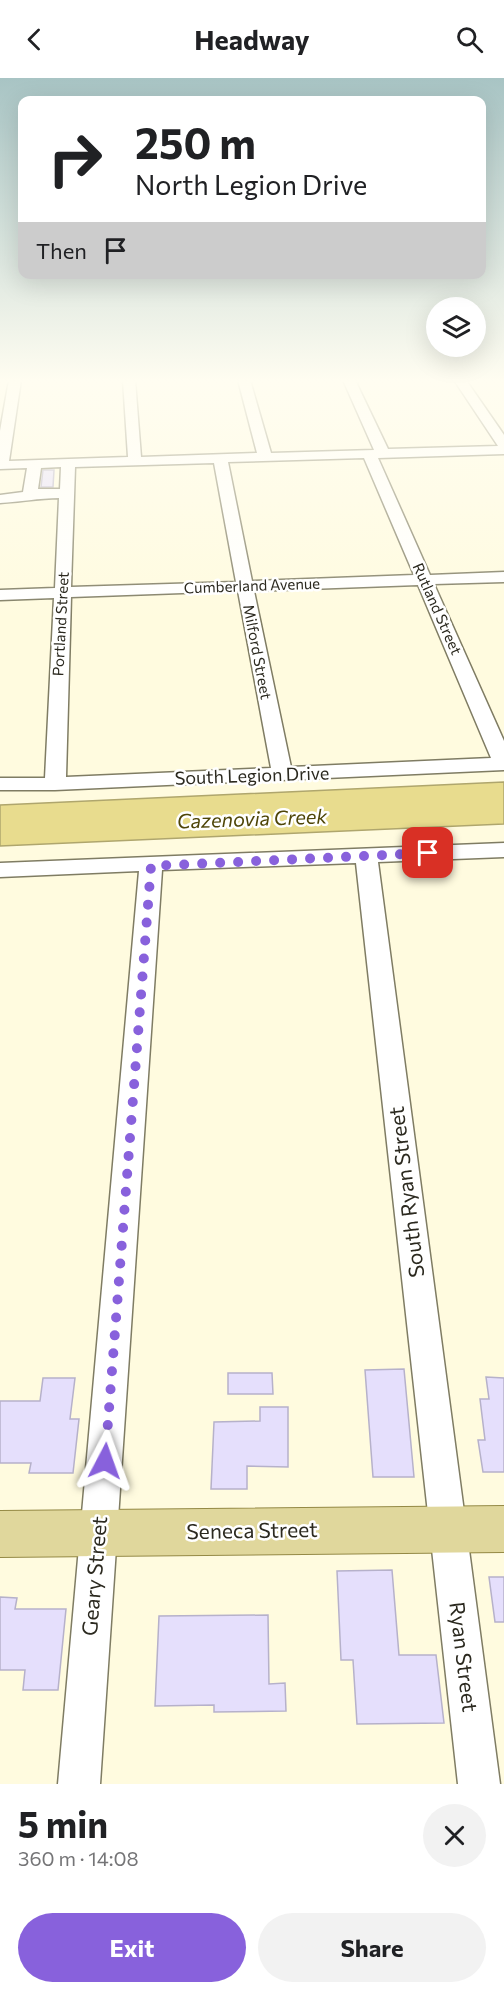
<!DOCTYPE html>
<html lang="en">
<head>
<meta charset="utf-8">
<style>
	body { margin:0; font-family:Commissioner,sans-serif; background:#f2f2f2; color:#202124; height:100vh; display:flex; flex-direction:column; font-size:22px; white-space:nowrap }
	* { box-sizing:border-box; margin:0 }
	p { font-size:20px; color:#757577 }
	.icon { flex:none; width:33px; height:33px; fill:none; stroke:currentColor; stroke-width:2; stroke-linecap:round; stroke-linejoin:round }
	.map { position:relative; height:1706px; overflow:hidden }
	.details { display:flex; flex-direction:column; background:#fff; flex:1 }
	.details>* { flex:none }
	.hud { position:absolute; left:18px; top:18px; width:468px; height:183px; border-radius:12px; box-shadow:0 6px 24px #0002; background:#fff; color:#202124; overflow:hidden }
	.fabs { position:absolute; left:426px; top:219px; display:grid; gap:12px }
	.fabs a { display:grid; place-items:center; width:60px; height:60px; border-radius:50%; background:#fff; box-shadow:0 6px 24px #0002; font-size:30px }
	.pin { position:absolute; display:grid; place-items:center; width:51px; height:51px; color:#fff; margin:-26px; border-radius:12px; box-shadow:0 3px 9px #0006 }
	.me { position:absolute; width:66px; margin:-33px; rotate:4deg; stroke-linejoin:round; filter:drop-shadow(0 0 4px #0008) }
	.turn { display:flex; align-items:center; gap:21px; height:126px; padding:0 18px; font-size:27px }
	.turn .icon { width:78px; height:78px; stroke-width:2.5 }
	.turn b { display:block; font-size:42px; line-height:51px }
	.then { display:flex; align-items:center; height:57px; padding:0 18px; background:#0003; gap:12px; font-size:22px }
	.round { display:grid; place-items:center; flex:none; width:63px; height:63px; border-radius:32px; background:#f2f2f2 }
	.head { display:flex; align-items:center; justify-content:space-between; height:102px; padding:0 18px }
	h1 { font-size:36px; font-weight:700; line-height:45px }
	.cta { display:flex; gap:12px; margin-top:auto; padding:12px 18px }
	.cta a { flex:1; height:69px; border-radius:36px; background:#8861dc; color:#fff; font-size:24px; font-weight:700; line-height:69px; text-align:center }
	.cta a+a { background:#f2f2f2; color:#202124 }
	header { display:flex; justify-content:space-between; align-items:center; height:78px; padding:0 18px; background:#fff; font-size:27px; font-weight:700 }
	.map>svg:first-child { display:block }
</style>
</head>
<body>
<header><svg class="icon" aria-label="back" viewBox="0 0 24 24"><path d="M15 5l-7 7 7 7"/></svg>Headway<svg class="icon" aria-label="search" viewBox="0 0 24 24"><circle cx="10" cy="10" r="6"/><path d="M15 15l6 6"/></svg></header>
<div class="map">
<svg width="504" height="1706" viewBox="0 0 504 1706">
	<rect width="100%" height="100%" fill="#fffbdf"/>
	<path fill="#e8dc8e" stroke="#afa66d" stroke-width="1.5" d="M504,704V746L0,768V727Z"/>
	<path fill="#e5dffc" stroke="#b6b1ca" stroke-width="1.5" d="M43,392H54L53,409H41Z
		M404,1291L414,1399H373L365,1292Z
		M228,1295H272L273,1316H228Z
		M486,1299L504,1300V1394H483L478,1362H485L480,1321H489Z
		M43,1300H75L70,1341H79L73,1395H29L31,1385H0V1323H40Z
		M260,1329H288V1389L247,1388V1411H211L214,1344L260,1343Z
		M392,1492L399,1577H436L444,1645L357,1646L353,1582H341L337,1493Z
		M489,1499H504V1544H495Z
		M0,1519L17,1520L15,1531H66L58,1612H23L25,1592H0Z
		M268,1537L269,1606L285,1605L286,1633L214,1634V1627L155,1628L159,1538Z"/>
	<g fill="none" stroke-linecap="round" stroke-linejoin="round">
		<g stroke="#7f7c63" stroke-width="3">
			<path id="minor" d="M9,302H21L9,383L128,379L123,302H135L141,379L257,375L238,302H250L271,375L374,372L343,302H355L388,371L498,368L454,302H466L504,357V376L378,380L430,497L504,494V504L434,506L504,663V692L55,712H0V700H45L54,520L0,522V512L55,510L59,420C39,420 20,424 0,425V417L23,414L27,390L0,391V353ZM364,380L414,497L252,503L228,384ZM214,385L236,504L71,509L75,389ZM61,389L60,411H38L41,390ZM418,507L491,680L291,689L254,513ZM238,513L271,690L66,699L71,519Z
				M504,765V779L378,784L500,1706H458L356,785L162,792L100,1706H58L139,793L0,799V785Z"/>
		</g>
		<g stroke="#948945" stroke-width="2">
			<path id="major" d="M504,1428V1474L0,1479V1433Z"/>
		</g>
		<use href="#minor" fill="#fff" fill-rule="evenodd"/>
		<use href="#major" fill="#e0d79c" fill-rule="evenodd"/>
	</g>
	<linearGradient id="sky" x2="0" y2="1"><stop stop-color="#a8c4c4"/><stop offset="0.56" stop-color="#fffdf1"/><stop offset="1" stop-color="#fffdf1" stop-opacity="0"/></linearGradient>
	<rect width="504" height="541" fill="url(#sky)"/>
	<g fill="none" stroke-linecap="round" stroke-linejoin="round">
		<path stroke="#8861dc" stroke-width="10" stroke-dasharray="0 18" d="M105,1383L151,788L428,775"/>
	</g>
	<g text-anchor="middle" stroke-width="5" stroke-linejoin="round" paint-order="stroke">
		<g font-size="15" fill="#2b291f" stroke="#fff">
			<text transform="translate(252 508) rotate(-2)" y="5">Cumberland Avenue</text>
			<text transform="translate(437 531) rotate(66)" y="5">Rutland Street</text>
			<text transform="translate(61 546) rotate(-87)" y="5">Portland Street</text>
			<text transform="translate(257 574) rotate(79)" y="5">Milford Street</text>
		</g>
		<g font-size="18" fill="#2b291f" stroke="#fff">
			<text transform="translate(252 698) rotate(-2)" y="6">South Legion Drive</text>
		</g>
		<g font-size="20" font-style="italic" fill="#4e4507" stroke="#fff">
			<text transform="translate(252 741) rotate(-2)" y="7">Cazenovia Creek</text>
		</g>
		<g font-size="21" fill="#2b291f" stroke="#fff">
			<text transform="translate(407 1114) rotate(-97)" y="7">South Ryan Street</text>
			<text transform="translate(252 1453) rotate(-1)" y="7">Seneca Street</text>
			<text transform="translate(95 1498) rotate(-85)" y="7">Geary Street</text>
			<text transform="translate(463 1579) rotate(83)" y="7">Ryan Street</text>
		</g>
	</g>
</svg>
<div class="fabs">
<a><svg class="icon" aria-label="layers" viewBox="0 0 24 24"><path d="M12 4l9 5-9 5-9-5zM3 14l9 5 9-5"/></svg></a>
</div>
<div class="pin" style="left:428px;top:775px;background:#d93025"><svg class="icon" aria-label="arrive" viewBox="0 0 24 24"><path d="M6 21V4h12l-3 4 3 4H6"/></svg></div>
<svg class="me" style="left:105px;top:1383px" viewBox="-20 -20 40 40"><path d="M0-17L14 15 0 8-14 15z" fill="#8861dc" stroke="#fff" stroke-width="4"/></svg>
<div class="hud">
<div class="turn"><svg class="icon" aria-label="right" viewBox="0 0 24 24"><path d="M7 20v-9h11M14 6l5 5-5 5"/></svg><div><b>250 m</b>North Legion Drive</div></div>
<div class="then">Then<svg class="icon" aria-label="arrive" viewBox="0 0 24 24"><path d="M6 21V4h12l-3 4 3 4H6"/></svg></div>
</div>
</div>
<section class="details">
<div class="head"><div><h1>5 min</h1><p>360 m · 14:08</p></div><a class="round"><svg class="icon" aria-label="close" viewBox="0 0 24 24"><path d="M6 6l12 12M18 6L6 18"/></svg></a></div>
<div class="cta"><a>Exit</a><a>Share</a></div>
</section>
</body>
</html>
